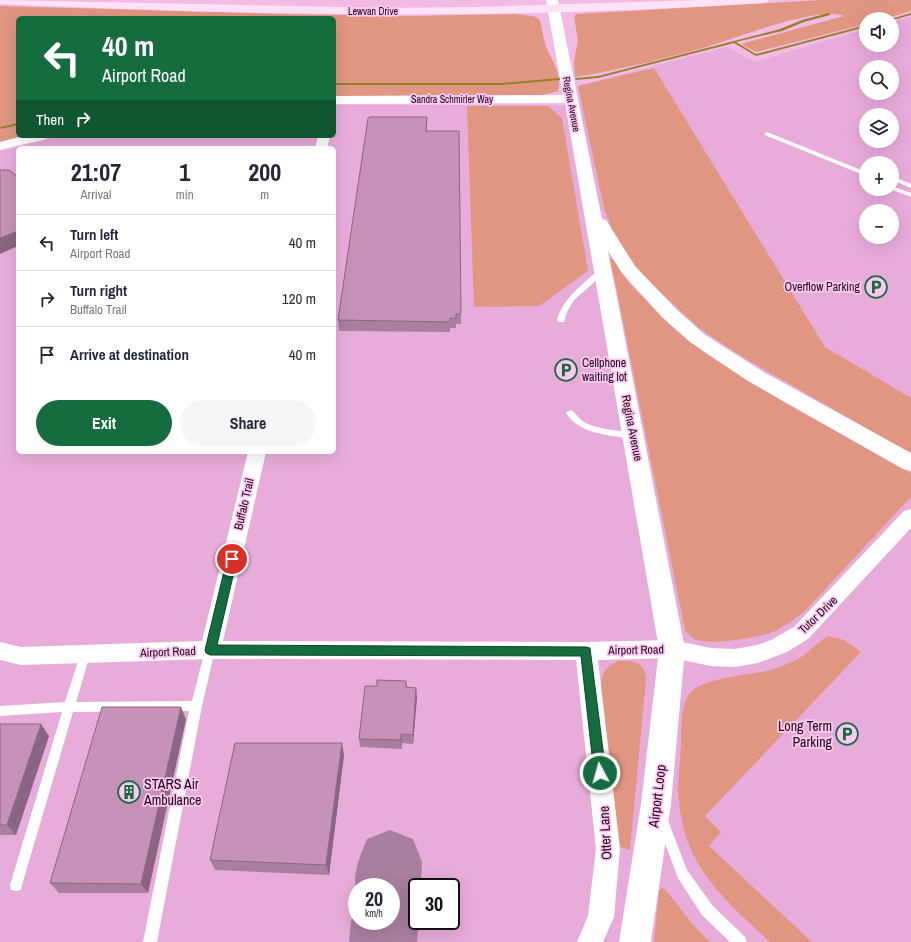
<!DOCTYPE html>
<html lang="en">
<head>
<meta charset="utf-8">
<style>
	body { margin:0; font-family:"Archivo Narrow",sans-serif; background:#f6f6f7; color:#1f2937; height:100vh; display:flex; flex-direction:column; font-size:15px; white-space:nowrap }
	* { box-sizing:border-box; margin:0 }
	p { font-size:13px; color:#747a83 }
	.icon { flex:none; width:22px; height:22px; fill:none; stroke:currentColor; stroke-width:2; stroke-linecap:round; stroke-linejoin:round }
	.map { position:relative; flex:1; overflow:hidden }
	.side { position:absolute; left:16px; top:146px; width:320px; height:308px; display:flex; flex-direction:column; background:#fff; border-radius:6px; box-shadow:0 4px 16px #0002 }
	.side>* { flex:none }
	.top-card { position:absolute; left:16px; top:16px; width:320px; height:122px; border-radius:6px; box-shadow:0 4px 16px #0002; background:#146c3f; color:#fff; overflow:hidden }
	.buttons { position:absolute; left:859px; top:12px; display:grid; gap:8px }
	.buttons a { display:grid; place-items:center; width:40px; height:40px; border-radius:50%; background:#fff; box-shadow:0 4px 16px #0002; font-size:20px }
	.speed { position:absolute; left:348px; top:878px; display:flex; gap:8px; font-size:20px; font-weight:700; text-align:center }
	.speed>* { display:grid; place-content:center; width:52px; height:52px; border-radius:50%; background:#fff; box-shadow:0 4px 16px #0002; line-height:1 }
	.speed small { font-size:10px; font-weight:400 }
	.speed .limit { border:2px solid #111; border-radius:6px; background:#fff; color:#111 }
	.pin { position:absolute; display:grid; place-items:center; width:34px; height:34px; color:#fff; margin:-17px; border:2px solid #fff; border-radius:50%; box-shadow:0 1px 4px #0007 }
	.me { position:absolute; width:44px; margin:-22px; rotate:354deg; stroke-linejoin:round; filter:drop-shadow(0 0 3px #0008) }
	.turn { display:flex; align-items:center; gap:14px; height:84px; padding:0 20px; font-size:18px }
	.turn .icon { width:52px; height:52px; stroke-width:2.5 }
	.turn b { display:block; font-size:28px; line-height:34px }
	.then { display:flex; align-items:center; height:38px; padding:0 20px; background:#0003; gap:8px; font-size:15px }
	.eta { display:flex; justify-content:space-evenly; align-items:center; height:68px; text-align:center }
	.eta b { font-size:24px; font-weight:800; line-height:28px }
	.action { display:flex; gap:8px; margin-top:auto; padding:8px 20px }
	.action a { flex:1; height:46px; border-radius:24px; background:#146c3f; color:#fff; font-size:16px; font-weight:800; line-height:46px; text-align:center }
	.action a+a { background:#f6f6f7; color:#1f2937 }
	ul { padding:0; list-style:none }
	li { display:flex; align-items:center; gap:12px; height:56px; padding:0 20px; border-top:1px solid #e0e1e3 }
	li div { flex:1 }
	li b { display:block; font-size:15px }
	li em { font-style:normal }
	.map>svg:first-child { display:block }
</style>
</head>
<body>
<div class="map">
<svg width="911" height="942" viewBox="0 0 911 942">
	<rect width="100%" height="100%" fill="#f1bbe4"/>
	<path fill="#e8acda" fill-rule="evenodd" d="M911,17V942H0V151L62,136H334V105H580L577,86L728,47L754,62L866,29V45H892V22ZM866,67H892V93H866ZM866,115H892V141H866ZM18,148H334V452H18ZM866,163H892V189H866ZM866,211H892V237H866ZM357,887H391V921H357ZM417,887H451V921H417Z"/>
	<path fill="#e19682" d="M823,0H911V11L883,19H866V24L756,52L741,44L844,16C816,6 737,38 706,47C663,59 619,70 575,77L574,61L578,41L574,16L577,14Z
		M0,6L278,14L409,16L515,14L533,16L538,18L540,21C542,28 543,36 545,43C549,57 564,75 558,91L543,95L334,96V18H18V136H25L0,142Z
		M654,68L825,347L911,398V454L736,353L699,328L641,274L615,237L604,208L578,86Z
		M467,106H548L562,118L588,271L539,306L474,307Z
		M608,258L613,259L628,282L669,324L705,353L787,404L911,473V497L804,612C794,619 784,627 773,632C757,638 712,645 696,640C691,638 689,634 685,630L614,277Z
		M828,636L844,640L861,652L705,816L721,832L709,846L812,942H770C725,900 684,867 679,801C677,783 680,764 681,746C682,729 679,704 692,691C708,677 750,675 771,670C779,667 788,664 796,660C808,654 816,643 828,636Z
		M618,661C634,660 645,662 646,680L630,850L620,847L601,687C602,672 605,668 618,661Z
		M662,888L665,889L694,926L710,942H654L659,890Z"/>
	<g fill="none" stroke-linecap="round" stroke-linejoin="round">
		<path fill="#968128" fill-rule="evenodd" d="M829,13L830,14V15L804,22L782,31L736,42L756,54L866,25V27L756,56L734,43L598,78L576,80L575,79L576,78L598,76L780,29L802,20Z
			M911,13V15L892,20V19H891Z
			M559,78L560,79V80L501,85H334V83H501Z
			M18,123V125L0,129V127Z"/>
		<path fill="#a97fa0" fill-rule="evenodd" d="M390,830L413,839L422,862L421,887H417V896L413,907L417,921H419L417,942H349L351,921L357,908V921H391V887H357V891C351,876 361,853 367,839Z"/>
		<path fill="#fff" fill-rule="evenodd" d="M767,132L866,172V176L765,135L764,134Z
			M892,176L911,184V188L892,180Z
			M892,186L911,193V197L890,189H892Z
			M600,269H603L607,271L574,300L567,312L564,322H558L557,320C564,297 583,284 600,269Z
			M570,410C576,412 579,419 584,422C599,430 618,430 634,433L638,436L634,439C610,435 580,435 566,413Z
			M210,645L214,647L215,650L202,706L157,942H143L189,711L73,712L22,885L21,890L16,891L11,890L10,885L62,712L0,716V706L65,702L80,655L81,652L85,650L89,652L90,655L76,702L192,701L205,650L206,647Z
			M663,816L667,818L687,870L712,905L745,937L747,942H730L702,915L678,878L657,822L659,818Z"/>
		<path fill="#fff" fill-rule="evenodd" d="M318,136H330L327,148H315Z
			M248,452H266L223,641L586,642L672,640L711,648L735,649L757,645L771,640L794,627L904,511L911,509V528L808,639L787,652L758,663L735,667L711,666L672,658L598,660L620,849L614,917L603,942H577L588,916L596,849L576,660L210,659L21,665L0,660V642L21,647L202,641Z"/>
		<path fill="#fff" fill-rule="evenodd" d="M546,0H558L602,219L606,220L635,266L676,309L704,334L762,371L911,453V471L903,469L748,381L690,342L662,317L622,273L608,251L685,649L671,804L651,942H619L641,804L659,649L565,103L334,104V96L563,95Z
			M23,136H48L46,139L0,150V142Z"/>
		<path fill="#fee3f8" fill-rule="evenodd" d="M0,0L382,8L477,7L699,0H769L767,2L763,3C667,9 571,13 476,14C317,16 158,11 0,4Z"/>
	</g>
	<path fill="#aa7e9f" d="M427,117V131H459L461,324H456V328H450V332L339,331L338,320Z
		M406,681L407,687L417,697L413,744L402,743V749L360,747L359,739L377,686Z
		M186,719L148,893H59L50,883Z
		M0,724L49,736L16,835H0Z
		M344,755L329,875L215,870L210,860Z"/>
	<path fill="#8b6682" d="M18,231V246L0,254V238Z
		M416,688L417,697L413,744V735Z
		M181,707L186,719L148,893L141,884Z
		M41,724L49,736L16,835L7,825Z
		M401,734L402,743V749L401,740Z
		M342,743L344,755L329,875L326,865Z"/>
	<path fill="#c692b9" stroke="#8b6682" d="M370,117H427L426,131H459L461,314H456V318H450V322L338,320L368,118Z
		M0,170H9L18,177V231L0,238Z
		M377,680L406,681V687L416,688L413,735L401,734V740L359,739L365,686H377Z
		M102,707H181L141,884L50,883Z
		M0,724H41L7,825H0Z
		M235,743H342L326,865L210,860Z"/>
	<path fill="#146c3f" stroke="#0d4629" d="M232,555L235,556L237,559L217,645L586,647L590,648L606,773L604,777L600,779L595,777L594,773L581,656L210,655L206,653L205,650L227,559L228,556Z"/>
	<defs>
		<g id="parking-ring" transform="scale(1.15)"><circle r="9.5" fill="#ffc8f1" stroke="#146c3f" stroke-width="1.5"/><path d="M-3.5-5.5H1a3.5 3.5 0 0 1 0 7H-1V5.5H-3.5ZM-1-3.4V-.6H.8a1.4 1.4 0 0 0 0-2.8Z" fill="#146c3f"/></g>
		<g id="building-ring" transform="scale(1.15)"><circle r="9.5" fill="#ffc8f1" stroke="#146c3f" stroke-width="1.5"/><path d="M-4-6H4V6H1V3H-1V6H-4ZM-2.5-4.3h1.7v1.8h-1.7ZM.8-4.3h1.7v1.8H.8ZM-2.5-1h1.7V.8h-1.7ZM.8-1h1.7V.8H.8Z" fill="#146c3f"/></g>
	</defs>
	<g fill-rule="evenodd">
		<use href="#parking-ring" x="876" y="287"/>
		<use href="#parking-ring" x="566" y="370"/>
		<use href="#parking-ring" x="847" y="734"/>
		<use href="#building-ring" x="129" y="792"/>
	</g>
	<g text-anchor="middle" stroke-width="3.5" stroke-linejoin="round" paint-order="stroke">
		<g font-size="10" fill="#1b0918" stroke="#ffc8f1">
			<text x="373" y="15">Lewvan Drive</text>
			<text x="452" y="103">Sandra Schmirler Way</text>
			<text transform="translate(572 104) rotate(79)" y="4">Regina Avenue</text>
		</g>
		<g font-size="12" fill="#1b0918" stroke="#ffc8f1" text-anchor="end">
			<text x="860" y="291">Overflow Parking</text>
			<text x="582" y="367" text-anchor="start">Cellphone<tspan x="582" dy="14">waiting lot</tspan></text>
		</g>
		<g font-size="12" fill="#1b0918" stroke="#ffc8f1">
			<text transform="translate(632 428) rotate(79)" y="4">Regina Avenue</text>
			<text transform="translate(244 504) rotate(-77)" y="4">Buffalo Trail</text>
			<text transform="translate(818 615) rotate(-44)" y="4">Tutor Drive</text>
			<text transform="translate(636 650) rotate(-1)" y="4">Airport Road</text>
			<text transform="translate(168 652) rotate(-2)" y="4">Airport Road</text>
		</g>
		<g font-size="14" fill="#1b0918" stroke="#ffc8f1" text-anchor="end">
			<text x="832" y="731">Long Term<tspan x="832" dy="16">Parking</tspan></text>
			<text x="144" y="789" text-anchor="start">STARS Air<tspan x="144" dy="16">Ambulance</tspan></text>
		</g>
		<g font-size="14" fill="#1b0918" stroke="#ffc8f1">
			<text transform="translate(657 796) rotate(-83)" y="5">Airport Loop</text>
			<text transform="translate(605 833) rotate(-93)" y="5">Otter Lane</text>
		</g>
	</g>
</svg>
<div class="buttons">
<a><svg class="icon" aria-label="sound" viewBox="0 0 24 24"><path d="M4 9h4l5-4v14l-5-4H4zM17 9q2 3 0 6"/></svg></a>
<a><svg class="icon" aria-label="search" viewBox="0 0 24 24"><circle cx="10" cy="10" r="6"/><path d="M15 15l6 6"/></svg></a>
<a><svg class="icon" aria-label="layers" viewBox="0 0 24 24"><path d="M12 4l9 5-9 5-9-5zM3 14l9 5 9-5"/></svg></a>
<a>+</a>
<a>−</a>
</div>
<div class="speed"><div>20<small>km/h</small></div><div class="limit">30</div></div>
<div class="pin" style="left:232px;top:559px;background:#d93025"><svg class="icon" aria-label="arrive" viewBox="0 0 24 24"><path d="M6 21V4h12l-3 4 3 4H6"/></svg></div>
<svg class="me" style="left:600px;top:773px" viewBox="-20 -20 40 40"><circle r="17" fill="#146c3f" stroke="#fff" stroke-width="3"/><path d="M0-11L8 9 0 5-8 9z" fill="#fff"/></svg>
<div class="top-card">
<div class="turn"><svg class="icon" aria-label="left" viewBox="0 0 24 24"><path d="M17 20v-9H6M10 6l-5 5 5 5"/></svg><div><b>40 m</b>Airport Road</div></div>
<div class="then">Then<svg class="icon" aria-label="right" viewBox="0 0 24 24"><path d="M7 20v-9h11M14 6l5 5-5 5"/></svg></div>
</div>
<section class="side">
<div class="eta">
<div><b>21:07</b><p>Arrival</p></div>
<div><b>1</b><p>min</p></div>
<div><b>200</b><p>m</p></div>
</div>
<ul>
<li><svg class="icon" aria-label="left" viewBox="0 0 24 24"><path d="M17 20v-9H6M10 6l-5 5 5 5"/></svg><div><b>Turn left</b><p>Airport Road</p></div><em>40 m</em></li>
<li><svg class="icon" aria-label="right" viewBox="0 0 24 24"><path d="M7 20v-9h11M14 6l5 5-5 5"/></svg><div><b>Turn right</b><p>Buffalo Trail</p></div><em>120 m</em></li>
<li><svg class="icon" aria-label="arrive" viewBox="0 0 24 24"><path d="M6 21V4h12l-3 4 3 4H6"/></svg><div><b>Arrive at destination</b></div><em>40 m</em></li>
</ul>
<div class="action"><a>Exit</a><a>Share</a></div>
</section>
</div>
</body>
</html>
